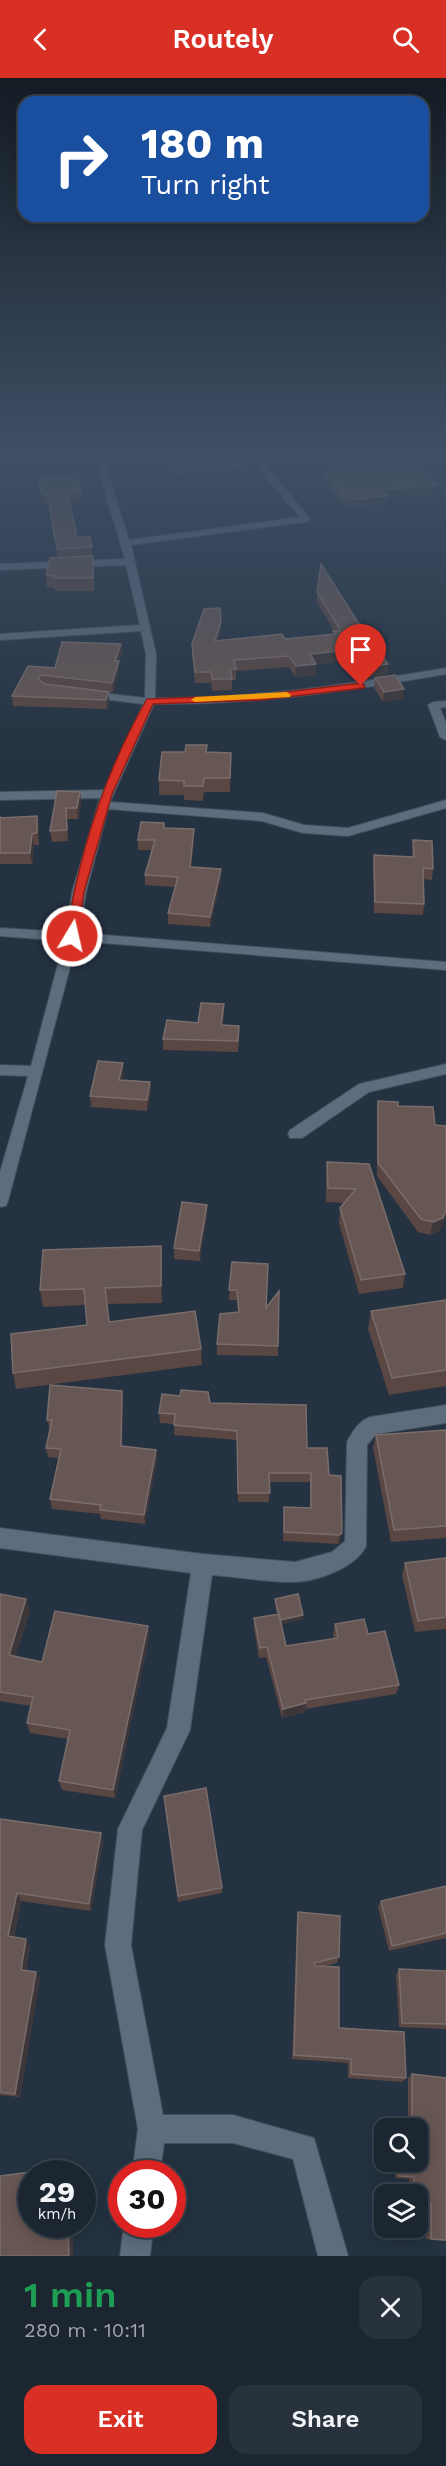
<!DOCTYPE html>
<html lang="en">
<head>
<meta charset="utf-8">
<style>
	body { margin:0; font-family:"Work Sans",sans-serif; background:#28323d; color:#f1f3f6; height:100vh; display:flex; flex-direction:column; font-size:22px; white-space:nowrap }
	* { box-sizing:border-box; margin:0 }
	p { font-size:20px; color:#a0a5ab }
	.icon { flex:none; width:33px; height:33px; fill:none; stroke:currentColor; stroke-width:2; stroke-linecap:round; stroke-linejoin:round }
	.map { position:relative; height:2178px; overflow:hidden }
	.sheet { display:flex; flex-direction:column; background:#1b2631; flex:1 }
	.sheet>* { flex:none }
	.top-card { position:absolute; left:18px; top:18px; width:411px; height:126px; border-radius:18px; box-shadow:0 3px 15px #0003,0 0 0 2px #39434d; background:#1a4fa0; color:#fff; overflow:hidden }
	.fabs { position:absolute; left:374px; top:2040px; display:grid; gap:12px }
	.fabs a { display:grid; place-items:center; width:54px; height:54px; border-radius:12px; background:#1b2631; box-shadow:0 3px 15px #0003,0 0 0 2px #39434d; font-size:30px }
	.speed { position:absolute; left:18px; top:2082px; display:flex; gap:12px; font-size:30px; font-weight:700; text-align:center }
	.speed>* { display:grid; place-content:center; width:78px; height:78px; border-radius:50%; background:#1b2631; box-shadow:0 3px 15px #0003,0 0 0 2px #39434d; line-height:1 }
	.speed small { font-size:15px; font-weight:400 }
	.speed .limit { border:9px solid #d22; background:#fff; color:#111 }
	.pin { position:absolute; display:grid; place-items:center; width:51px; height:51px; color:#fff; margin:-62px -26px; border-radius:50% 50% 50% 0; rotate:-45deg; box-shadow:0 0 6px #0007 }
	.pin .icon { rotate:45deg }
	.me { position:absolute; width:66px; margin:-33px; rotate:9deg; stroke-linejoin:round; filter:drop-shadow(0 0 4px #0008) }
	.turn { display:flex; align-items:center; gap:21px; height:126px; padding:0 24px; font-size:27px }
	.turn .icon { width:78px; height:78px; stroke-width:2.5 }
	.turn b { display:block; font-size:42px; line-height:51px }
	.round { display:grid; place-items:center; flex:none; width:63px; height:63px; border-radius:18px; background:#28323d }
	.headline { display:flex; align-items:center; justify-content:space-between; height:102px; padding:0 24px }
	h1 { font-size:36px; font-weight:600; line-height:45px; color:#1e9e55 }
	.button { display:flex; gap:12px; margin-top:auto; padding:12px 24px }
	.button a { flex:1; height:69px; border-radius:18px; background:#d93025; color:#fff; font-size:24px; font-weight:600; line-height:69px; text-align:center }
	.button a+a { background:#28323d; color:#f1f3f6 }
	header { display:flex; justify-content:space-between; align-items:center; height:78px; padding:0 24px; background:#d93025; color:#fff; font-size:27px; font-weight:600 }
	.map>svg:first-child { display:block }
</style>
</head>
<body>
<header><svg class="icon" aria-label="back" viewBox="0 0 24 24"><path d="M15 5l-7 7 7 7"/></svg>Routely<svg class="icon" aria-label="search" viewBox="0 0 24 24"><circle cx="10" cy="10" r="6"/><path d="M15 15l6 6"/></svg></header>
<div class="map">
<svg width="446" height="2178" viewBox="0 0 446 2178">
	<rect width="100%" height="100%" fill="#243241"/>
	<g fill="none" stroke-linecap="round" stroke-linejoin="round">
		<g stroke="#424e5a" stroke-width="2">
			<path id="minor" d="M94,377H102L129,462L300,439L258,390L250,377H258L310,441L306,444L131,467L156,576L155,620C254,621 350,606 446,590V596C349,613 253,627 154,626L110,724L263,735L304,747L348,750L446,722V730L348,758L303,755L262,743L108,731L86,814L79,855L446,884V892L77,863L8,1123L6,1128L0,1129V1094L28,998L0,997V987L31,988L64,863L0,858V850L66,854L72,814L100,720L0,722V714L104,712L143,626L86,619L81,616L86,613L145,620L146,576L141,553L0,562V556L140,547L126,487L0,492V486L125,481Z
				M446,623V629L440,630L446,645V662L440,659L428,627L433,624Z
				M446,986V996L369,1014L302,1060H290L288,1056L290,1052L359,1006Z
				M446,1327V1345L376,1356L367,1367L366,1468C356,1490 315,1504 293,1504C266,1504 239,1499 212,1497L190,1652L142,1752L131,1867L163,2037H233L314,2060L348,2178H318L293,2081L233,2065H164L160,2096H132L138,2051L105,1867L118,1751L167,1650L191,1495L0,1470V1450L203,1476L295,1484L332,1474L345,1463L347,1364C352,1354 359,1343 370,1339Z
				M124,2146H154L150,2178H120Z"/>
		</g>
		<use href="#minor" fill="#5d6d7e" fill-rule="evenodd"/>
	</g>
	<path fill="#5a4642" d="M170,377L247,387V396L179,404L170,385Z
		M370,381L438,407L437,415L388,420L387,426L348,430L323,402L324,394L332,393V390L369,386Z
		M38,400L81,413L82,423L69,424L77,459H90L94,491V513H55V510L47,509L46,497L58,480L48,426H44L39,410Z
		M317,514L359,546L388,586L387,597L368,600L356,582L316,586V597L295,599L289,589L236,593V602H232V612L212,613L211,605H195L192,577V566L221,554L218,563L285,561L333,556V553H334L317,524Z
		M121,566L122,575L119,583V592L113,614L49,607L109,614V624L107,631L13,628L12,618L28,588L55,590Z
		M375,600L403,621L383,624L374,610Z
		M207,667V674L231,675L230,714H204L203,723L184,722V717H159V702L185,674Z
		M57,713L80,714L81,725L78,741H67L68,763L52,764L50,753Z
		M0,736L1,740L37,738L39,749V767H34L32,786H0Z
		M164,745L165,750L194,762L191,789L221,802L210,849L168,846V835L175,809L145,807V797L152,772H138V762Z
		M413,762L433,791L432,802L423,801L424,826L423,837L374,835L373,788L374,777L412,779Z
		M224,937L223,947L239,959L238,974L163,972V961L198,945Z
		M124,995L122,1002L150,1004L151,1015L147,1033L91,1029L90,1018Z
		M378,1023L398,1028L440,1153L430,1157L418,1154L377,1098V1036Z
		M327,1084L369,1086L405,1196L403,1210L359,1216L339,1145L340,1130L345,1125L326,1124V1099Z
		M207,1137L200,1183L174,1181V1170Z
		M161,1168L162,1225L107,1226L109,1244L201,1271L202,1287L16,1311L13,1295L87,1247L85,1227L43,1229L40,1212Z
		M232,1184L266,1229L278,1268V1278L217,1277V1266L238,1234L237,1222H229Z
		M446,1222V1308L389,1317L368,1251L371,1233Z
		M122,1313L123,1323L122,1368L156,1372L157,1381L145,1446L101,1441L100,1436L52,1431L50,1421L59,1380L48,1379L46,1370L50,1352L47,1342Z
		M210,1325L307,1370L329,1397L340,1464L338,1466L283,1463L284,1429L310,1430V1404H269V1424H238L237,1362L174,1357V1346L160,1345L159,1335Z
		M446,1352V1460L391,1464L373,1370L376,1357Z
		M446,1480V1551L415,1554L402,1497L405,1485Z
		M0,1516L26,1521L30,1533L15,1579L42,1584L148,1548L149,1559L115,1720L62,1712L59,1703L68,1661L30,1655L27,1645L31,1628L0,1623Z
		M275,1521L303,1537V1541L281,1546L286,1568L334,1561L333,1556L335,1546L368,1556L399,1607L396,1616L305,1631V1634L282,1640L266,1579L259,1580L254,1550V1540L277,1536L275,1525Z
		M164,1718L222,1810V1815L178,1824Z
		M0,1741L101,1755L103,1764L91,1833L21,1823L14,1859L30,1868L26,1893L40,1900L20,2019L0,2017Z
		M446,1808V1860L389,1873L378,1829L381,1823Z
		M298,1834L339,1879L337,1885L322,1889L339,1950L406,2000L402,2004L348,2000V1985L292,1981L297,1840Z
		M399,1891L446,1893V1951L399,1949L396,1897Z
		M412,1996L446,2000V2163L426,2161V2127L417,2126V2116H409V2101L395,2100V2084H417V2050H397L399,2049L408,2050V2000Z"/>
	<path fill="#3e373a" d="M247,387V396L179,404L178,395Z
		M438,407L437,415L388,420L387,426L348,430V422L382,412Z
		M221,544V554L215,574V563Z
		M121,566L122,575L115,592V583Z
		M357,571L356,582L316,586V597L295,599L296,588L310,576Z
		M119,583V592L113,614L112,605Z
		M388,586L387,597L368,600L369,589Z
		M404,611L403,621L383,624L384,614Z
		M109,614V624L107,631L106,622Z
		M80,714L81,725L78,741L77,730Z
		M37,738L39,749V767L37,755Z
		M194,751V762L190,799V789Z
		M32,756L34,767L32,786L30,775Z
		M221,791V802L210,849V839Z
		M224,926V937L221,958V947Z
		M123,985L124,995L120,1013L119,1002Z
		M150,1004L151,1015L147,1033V1022Z
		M207,1127V1137L200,1183L199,1173Z
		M446,1133V1139L440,1153L430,1157L433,1144Z
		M161,1168L162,1185V1225L161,1208Z
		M122,1313L123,1323L122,1378L121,1368Z
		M156,1372L157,1381L145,1446L144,1437Z
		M342,1455L340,1464L338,1466L339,1457Z
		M26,1521L30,1533L12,1588L9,1577Z
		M303,1537V1541L280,1546V1542Z
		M148,1548L149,1559L115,1720L113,1712Z
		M306,1625L305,1634L282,1640L283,1631Z
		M101,1755L103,1764L91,1833L89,1826Z
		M17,1815L21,1823L12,1865L8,1858Z
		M26,1861L30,1868L25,1899L21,1892Z
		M36,1894L40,1900L20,2019L15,2016Z
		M52,2091L57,2094V2096H52Z
		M68,2146H73V2178H69Z"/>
	<path fill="#675754" stroke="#796d6c" stroke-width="1.5" d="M170,377H240L247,387L178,395Z
		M405,377L438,407L382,412L388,418L348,422L324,394L335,392L332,390L375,386L370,381Z
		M76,397L81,413L67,414L77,459H90L92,469L57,471L47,415L42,416L38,400Z
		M93,478V500H54L55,498L46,497L50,480Z
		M321,486L359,546H361L388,586L369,589L357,571L310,576L316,586L296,588L289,578L234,582L236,591H230L232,601H212L211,594H195L192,566L204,531L220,530L221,544L215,563L282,556L285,561L335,556L333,553H341L317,514Z
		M62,564L121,566L115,583H119L112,605L41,597L38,601L45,606L109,614L106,622L12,618L28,588L55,590Z
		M395,597L404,611L384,614L375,600Z
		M186,667H207L206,674L231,675L230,700H204L203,708H184V703L159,702L162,674H185Z
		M57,713L80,714L77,730H66L67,752L50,753Z
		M0,738V740L37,738V755L32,756L30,775H0Z
		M141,744L164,745V750L194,751L190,789L221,791L210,839L168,835L178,799L145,797L155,762H138Z
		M413,762L432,763L433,791L423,790L424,826L375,824L374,777L414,779Z
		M201,925L224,926L221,947L239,948L238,963L163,961L167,942L198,945Z
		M98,983L123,985L119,1002L150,1004L147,1022L90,1018Z
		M378,1023L398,1024V1028L433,1029L435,1047L446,1048V1133L443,1140L433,1144L421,1141L378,1085Z
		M327,1084L369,1086L405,1196L361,1202L340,1130L356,1111L328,1110Z
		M182,1124L207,1127L199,1173L174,1170Z
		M161,1168V1208L105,1210L109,1244L195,1233L201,1271L13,1295L11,1256L87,1247L84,1211L40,1212L43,1172Z
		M232,1184L268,1186L266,1230L279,1213L278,1268L217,1266L220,1236L239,1234L237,1212H229Z
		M446,1222V1292L392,1300L371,1233Z
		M50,1307L122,1313L121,1368L156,1372L144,1437L100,1432L101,1427L50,1421L61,1371L46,1370L52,1342H47Z
		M181,1312L208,1314L210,1325L306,1327L307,1370H327L329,1397L341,1398L342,1455L339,1457L284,1454V1429L311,1430V1395H269L270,1415H238L237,1353L174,1347L175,1336L159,1335L162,1316L180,1318Z
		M446,1352V1448L394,1452L376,1357Z
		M446,1480V1539L418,1543L405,1485Z
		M0,1516L26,1521L9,1577L42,1584L55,1533L148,1548L113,1712L59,1703L70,1652L27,1645L33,1619L0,1614Z
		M298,1516L303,1537L280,1542L275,1521Z
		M279,1536L286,1568L338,1560L335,1546L364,1541L368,1556L385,1553L399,1607L305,1622L306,1625L283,1631L267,1569L260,1570L254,1540Z
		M206,1710L222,1810L178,1818L164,1718Z
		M0,1741L101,1755L89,1826L17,1815L8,1858L26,1861L21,1892L36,1894L15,2016L0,2014Z
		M446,1808V1855L392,1868L381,1823Z
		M298,1834L340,1838L339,1879L314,1885L315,1888L339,1889V1950L404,1954L406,2000L351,1996V1981L294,1977Z
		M399,1891L446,1893V1946L402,1945Z
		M412,1996L446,2000V2162L431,2161V2125L417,2124V2116H414V2099L399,2098V2084H417V2050H399V2049L412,2050Z
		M52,2091V2096H32V2146H68L69,2178H0V2098Z"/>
	<linearGradient id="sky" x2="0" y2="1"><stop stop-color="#141c24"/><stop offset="0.55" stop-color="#3f4f65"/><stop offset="1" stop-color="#3f4f65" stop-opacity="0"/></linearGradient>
	<rect width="446" height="682" fill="url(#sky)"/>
	<path fill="#d93025" stroke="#8d1f18" stroke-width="1.5" d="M361,605L365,608L364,610L261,622L153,626L112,716L84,814L78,858L76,860H68L66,858C79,776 105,694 147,621L261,617Z"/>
	<path fill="#f59e0b" d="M287,614L291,617L290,619L195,624L191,622L195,619Z"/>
</svg>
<div class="fabs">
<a><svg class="icon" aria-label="search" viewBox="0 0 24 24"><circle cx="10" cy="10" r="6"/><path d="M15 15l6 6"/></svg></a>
<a><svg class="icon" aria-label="layers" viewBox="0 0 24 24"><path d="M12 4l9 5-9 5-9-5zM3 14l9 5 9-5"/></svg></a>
</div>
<div class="speed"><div>29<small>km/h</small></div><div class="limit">30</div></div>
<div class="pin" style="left:361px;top:608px;background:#d93025"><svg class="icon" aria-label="arrive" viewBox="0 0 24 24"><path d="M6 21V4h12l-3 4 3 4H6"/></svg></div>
<svg class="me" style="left:72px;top:858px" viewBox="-20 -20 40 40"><circle r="17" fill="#d93025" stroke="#fff" stroke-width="3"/><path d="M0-11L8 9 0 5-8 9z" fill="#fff"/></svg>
<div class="top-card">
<div class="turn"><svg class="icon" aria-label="right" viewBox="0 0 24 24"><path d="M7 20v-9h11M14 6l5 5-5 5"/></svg><div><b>180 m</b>Turn right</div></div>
</div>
</div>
<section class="sheet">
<div class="headline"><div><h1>1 min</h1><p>280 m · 10:11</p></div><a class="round"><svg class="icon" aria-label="close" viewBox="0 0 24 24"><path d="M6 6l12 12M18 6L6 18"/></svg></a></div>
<div class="button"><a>Exit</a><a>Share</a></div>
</section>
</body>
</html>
